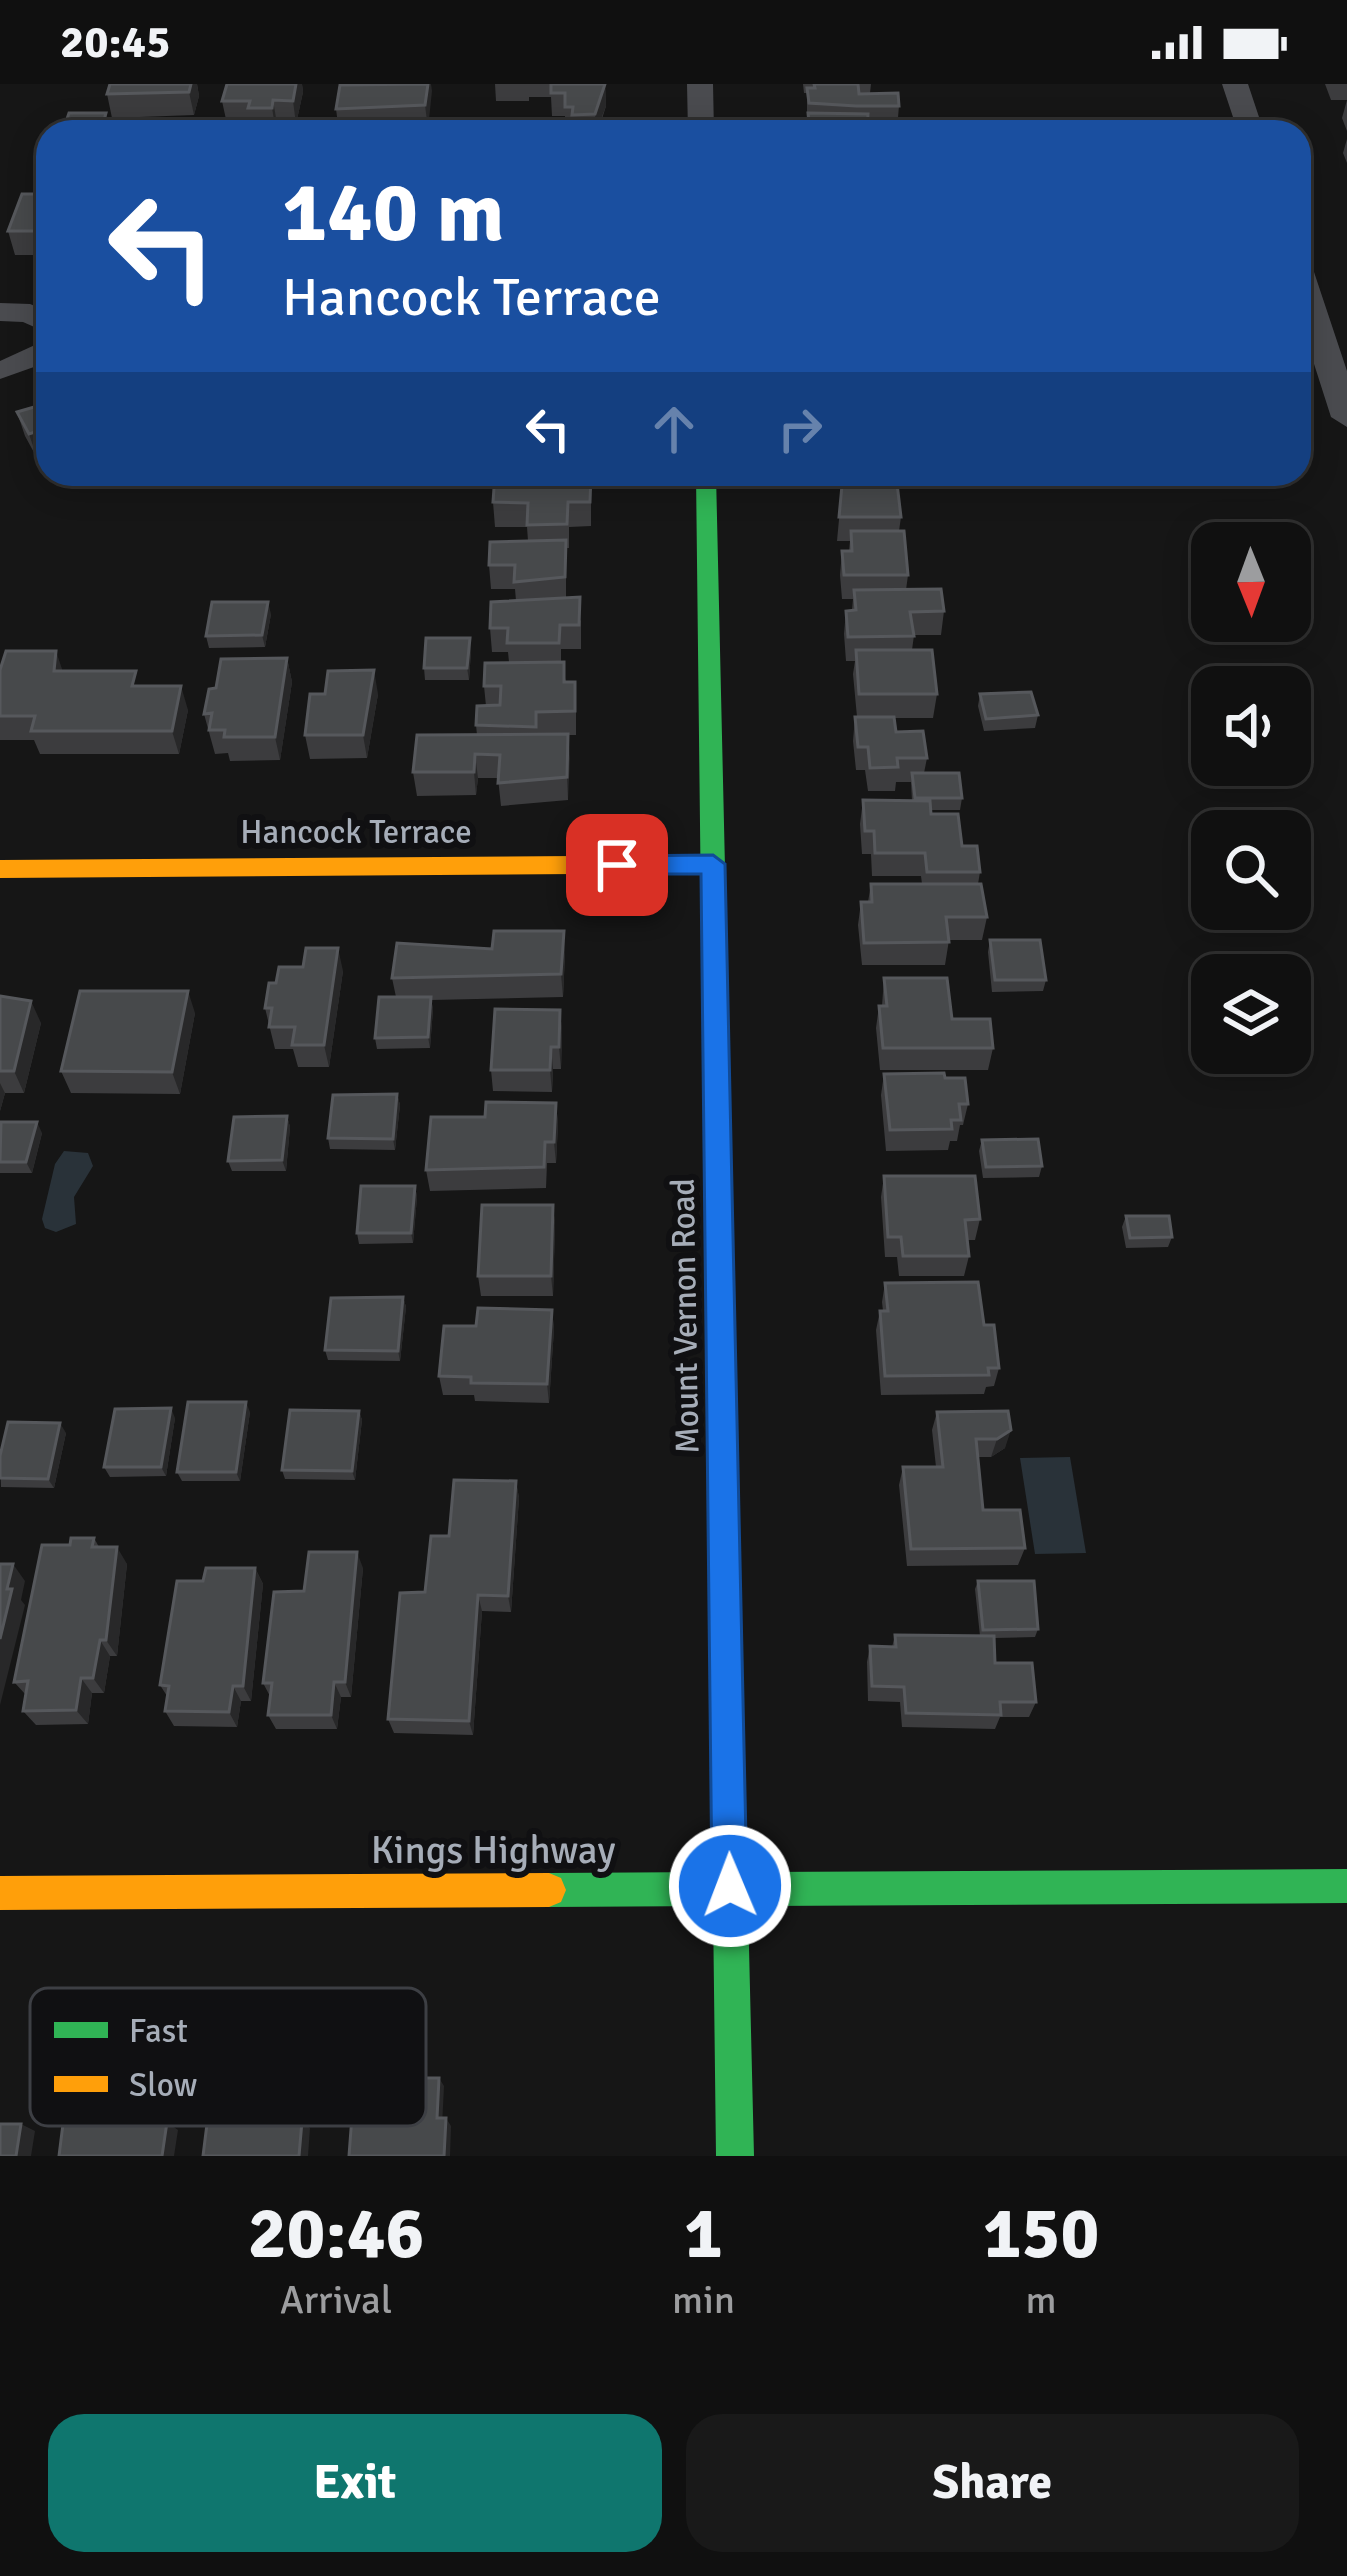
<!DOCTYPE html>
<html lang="en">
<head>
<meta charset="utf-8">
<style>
	body { margin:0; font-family:Signika,sans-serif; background:#191919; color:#f1f3f6; height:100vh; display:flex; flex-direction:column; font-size:45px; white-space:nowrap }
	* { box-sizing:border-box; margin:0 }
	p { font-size:39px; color:#9c9d9f }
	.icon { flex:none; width:66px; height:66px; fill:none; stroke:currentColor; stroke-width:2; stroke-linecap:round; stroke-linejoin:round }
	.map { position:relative; height:2072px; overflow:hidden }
	.panel { display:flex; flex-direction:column; background:#101010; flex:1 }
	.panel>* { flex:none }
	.banner { position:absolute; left:36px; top:36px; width:1275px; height:366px; border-radius:36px; box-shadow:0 6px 30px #0003,0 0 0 3px #303030; background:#1a4fa0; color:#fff; overflow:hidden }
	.needle { width:78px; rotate:179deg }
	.tools { position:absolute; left:1191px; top:438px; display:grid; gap:24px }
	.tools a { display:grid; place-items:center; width:120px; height:120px; border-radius:24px; background:#101010; box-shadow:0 6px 30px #0003,0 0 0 3px #303030; font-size:60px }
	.pin { position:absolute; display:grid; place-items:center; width:102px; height:102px; color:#fff; margin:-51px; border-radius:24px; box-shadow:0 6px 18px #0006 }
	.me { position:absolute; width:132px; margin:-66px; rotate:359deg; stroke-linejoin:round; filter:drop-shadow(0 0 9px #0008) }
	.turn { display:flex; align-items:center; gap:42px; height:252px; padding:0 48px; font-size:54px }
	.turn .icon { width:156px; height:156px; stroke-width:2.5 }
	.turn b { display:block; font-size:84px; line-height:102px }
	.lanes { display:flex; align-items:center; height:114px; padding:0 48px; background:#0003; justify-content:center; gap:60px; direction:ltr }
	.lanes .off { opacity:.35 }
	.eta { display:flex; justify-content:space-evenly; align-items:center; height:204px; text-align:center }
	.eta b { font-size:72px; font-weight:700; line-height:84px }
	.action { display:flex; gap:24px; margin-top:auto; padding:24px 48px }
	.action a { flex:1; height:138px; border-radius:36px; background:#0f766e; color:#fff; font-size:48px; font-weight:700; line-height:138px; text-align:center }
	.action a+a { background:#191919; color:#f1f3f6 }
	.status { display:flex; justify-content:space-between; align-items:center; height:84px; padding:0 60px; background:#101010; direction:ltr }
	.status svg { height:33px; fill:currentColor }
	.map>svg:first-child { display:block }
</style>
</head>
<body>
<div class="status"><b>20:45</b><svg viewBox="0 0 49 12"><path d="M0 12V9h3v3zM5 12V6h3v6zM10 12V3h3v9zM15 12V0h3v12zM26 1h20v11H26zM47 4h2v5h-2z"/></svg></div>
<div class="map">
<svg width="1347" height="2072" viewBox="0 0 1347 2072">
	<rect width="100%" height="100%" fill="#161616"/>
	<path fill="#293239" d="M64,1067L88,1069L93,1082L74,1113L76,1140L56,1148L45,1144L42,1135L55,1080Z
		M1070,1373L1086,1469L1035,1470L1020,1374Z"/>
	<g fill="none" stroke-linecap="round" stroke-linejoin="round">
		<path fill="#4a4b4f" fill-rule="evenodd" d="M687,0H713L714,48H688Z
			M1222,0H1248L1264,48H1238Z
			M1299,179L1314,188L1347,287V343L1331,333L1299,233Z
			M0,219L30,220L48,227V249L23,238L0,237Z
			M48,255V278L0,295V277Z"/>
		<path fill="#30b455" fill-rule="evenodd" d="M696,390H716L736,1266L731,1275L721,1279L711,1275L706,1266Z
			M729,1727L741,1732L746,1744L747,1788L1347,1785V1819L748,1822L754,2072H716L713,1822L549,1823L537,1818L532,1806L537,1794L549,1789L713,1788L712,1744L717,1732Z"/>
		<path fill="#ff9f0a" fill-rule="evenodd" d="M713,771L725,780L713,789L0,794V776Z
			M721,1253L731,1257L736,1266L746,1744L741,1756L729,1761L717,1756L712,1744L706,1266L711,1257Z
			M549,1789L561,1794L566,1806L561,1818L549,1823L0,1826V1792Z"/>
	</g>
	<path fill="#3c3c3e" d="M110,0H197L199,12L194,31L112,34L107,10Z
		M227,0H302L303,8L296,40H277L276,48H252L251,40H227L222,17Z
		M431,0L428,45L339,48L336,25L340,1Z
		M495,0H605L606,22L601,38L565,35V32H552L551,13H529V17H496Z
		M803,0H871L870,9L899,22L897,45H867V48H807V9H804Z
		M1325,0H1347V16H1331Z
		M1347,16V47L1342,34Z
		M1347,55V79L1343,69Z
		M48,110V171H15L8,147Z
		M48,319V370L37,374L25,352L17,328Z
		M591,390V442L569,443V464H566V514L581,537V565H561V578L566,598H575L576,622V651H568V716L501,722L498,694H478L476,711L417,712L413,688L477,651L476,641L486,622L484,602L509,578L508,568H492L490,544L516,517L515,505H491L489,481L528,457L527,443H495L493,418Z
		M834,390H924L923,394L896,395L901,433L899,447L908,491L906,506L944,527L941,551H914L912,566L937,610L933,634H894L896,648L927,674L924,689L962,714L960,726H931V730L962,762L980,788L978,800L987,833L982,856H949L945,881H862L858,841L861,818H868L871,800H922L921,792H872L871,770H862L860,740L863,716L912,717L911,698H896L895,707H868L865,686H856L853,657L855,633H857L853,590L855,577H846L844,550L846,527L852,526L853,515H842L840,491L842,467H849L850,457H837L842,403H834Z
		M271,530L265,563L209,564L206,552Z
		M471,567L469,596H425L424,584Z
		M287,574L292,598L280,676L230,677L228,669L215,670L204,630L216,604Z
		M0,586L63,587L140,602L188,626L179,670H40L34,656H0Z
		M378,610L367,674L310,675L305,651Z
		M980,610L1038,631L1035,644L984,647L978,622Z
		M990,856L1046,896L1043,907L992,908L988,868Z
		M565,870L563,913L431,916L433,925L430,964L377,965L375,954L396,913L392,894Z
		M343,887L329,983H298L293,965H275L265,924L276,899Z
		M884,894L952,935L993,964L988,986H880L876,944L879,922H882Z
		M0,912L41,939L24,1009H5L0,1027Z
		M560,926L562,948L561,985H553L552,1008L493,1007L491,986Z
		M195,929L180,1010L71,1009L61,987Z
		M884,990L945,994L968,1020L963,1041H960L957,1057H950L948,1066L886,1067L881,1011Z
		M397,1010L400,1021L395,1066L330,1065L328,1054Z
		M556,1019L558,1040L556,1079H547L546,1104L430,1107L426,1086L485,1033Z
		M287,1032L290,1043L286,1087H232L228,1077Z
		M0,1041L42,1049L32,1089H0Z
		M982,1056L1042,1082L1039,1093L983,1094L979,1067Z
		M884,1092L980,1135L975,1156H967L969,1172L964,1192H899L897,1173H885L881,1113Z
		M415,1102L417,1113L413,1159L359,1160L357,1149Z
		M553,1121L555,1141L553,1212H481L478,1192Z
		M1126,1132L1172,1153L1168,1163L1126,1164L1122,1143Z
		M885,1199L984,1241L999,1284L994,1302L986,1303L984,1310L881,1311L876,1246L880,1227H883L882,1218Z
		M403,1213L406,1223L400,1277L328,1276L325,1266Z
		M552,1226L554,1245L549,1319L475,1317L474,1311H443L439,1292L476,1242Z
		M359,1327L362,1336L355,1396L285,1395L282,1386Z
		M1008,1327L1005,1364L991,1373H978L983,1426L1025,1464L1018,1481L907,1482L899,1401L903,1383H936L932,1346L937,1328Z
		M250,1328L240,1397H182L177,1388Z
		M175,1334L166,1392L110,1393L104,1383Z
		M66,1349L54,1404L1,1403L0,1372Z
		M516,1397L519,1414L511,1528L482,1527L473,1651L394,1649L388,1635L425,1508L449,1452Z
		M94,1454L99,1463L127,1480L117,1572H110L104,1609H92L88,1640L36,1641L23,1627L26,1611L14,1598L70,1461Z
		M255,1484L263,1500L251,1617H241L237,1643L174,1642L165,1627L167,1612L160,1601L203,1497Z
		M363,1484L351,1613H341L337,1645H276L268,1631L271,1614L263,1599L304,1507Z
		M978,1497L1038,1545L1035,1553L994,1554L995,1579L1036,1618L1029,1633H1000L995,1645L902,1643L900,1618L868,1617L867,1578L870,1562L892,1563L895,1551L980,1552L975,1505Z"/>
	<path fill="#282829" d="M191,0H197L199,12L194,31L189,8Z
		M296,0H302L303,8L296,40L293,17Z
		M428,0H431L432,7L428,45L425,21Z
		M605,0L606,22L596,48L595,30Z
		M273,16L277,40L276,48L272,24Z
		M106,29L109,41L107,48H101Z
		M48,344V370L37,374L29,350Z
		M268,518L271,530L265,563L262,551Z
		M470,554L471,567L469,596L467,584Z
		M56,567L64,591L54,587Z
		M287,574L292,598L280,676L275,653Z
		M374,586L378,610L367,674L363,651Z
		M181,602L188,626L179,670L172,647Z
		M568,650L570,674L568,716L567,693Z
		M475,670L478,694L476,711L474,688Z
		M564,847L565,870L563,913L561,890Z
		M338,864L343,887L329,983L324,961Z
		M188,907L195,929L180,1010L172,988Z
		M431,913L433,925L430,964L428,953Z
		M31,917L41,939L24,1009L14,987Z
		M560,926L562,948L561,985L559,963Z
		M551,963L553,985L552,1008L550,986Z
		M0,999L5,1009L0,1027Z
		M397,1010L400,1021L395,1066L393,1055Z
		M556,1019L558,1040L556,1079L554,1058Z
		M287,1032L290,1043L286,1087L282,1076Z
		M37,1038L42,1049L32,1089L26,1078Z
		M415,1102L417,1113L413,1159L411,1149Z
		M553,1121L555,1141L553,1212L551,1192Z
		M403,1213L406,1223L400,1277L398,1267Z
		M552,1226L554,1245L549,1319L547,1300Z
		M246,1318L250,1328L240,1397L236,1388Z
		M171,1324L175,1334L166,1392L161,1383Z
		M359,1327L362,1336L355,1396L352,1387Z
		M60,1339L66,1349L54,1404L48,1395Z
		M1011,1346L1005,1364L991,1373L997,1355Z
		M516,1397L519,1414L511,1528L508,1512Z
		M117,1463L127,1480L117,1572L106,1556Z
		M357,1468L363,1484L351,1613L345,1598Z
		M13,1480L25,1497L21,1516L25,1521L0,1621V1555Z
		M255,1484L263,1500L251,1617L243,1602Z
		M478,1511L482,1527L473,1651L469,1637Z
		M100,1556L110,1572L104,1609L93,1594Z
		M81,1594L92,1609L88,1640L76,1626Z
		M334,1598L341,1613L337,1645L331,1631Z
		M233,1602L241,1617L237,1643L229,1628Z
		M439,1994L444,2002L442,2042L437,2034Z
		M446,2034L451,2042L450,2072H444Z
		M302,2037L310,2044L308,2072H299Z
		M167,2038L178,2046L174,2072H162Z
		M21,2040L35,2047L31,2072H16Z"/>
	<path fill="#47494b" stroke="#56585c" stroke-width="3" d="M110,0H191L189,8L107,10Z
		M227,0H296L293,17L273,16L272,24H248L250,17H222Z
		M428,0L425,21L336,25L340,1Z
		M551,0H605L595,30L572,31L573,23H565V9H551Z
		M814,0H858L859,10L898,9L899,22H856L809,19L807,4H815Z
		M69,29H106L101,47H63Z
		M808,29L868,30L867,48H810Z
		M536,35H601V48H536Z
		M22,110H48V147H8Z
		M48,319V344L29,350L17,328Z
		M495,390H591L590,418H568L567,440L527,441L528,419L493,418Z
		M843,391H896L901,433H839Z
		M851,447H904L908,491H844L842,467H852Z
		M566,456L565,493L514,498L515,481H489L490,458Z
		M941,505L944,527L910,528L914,552L848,553L846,527L856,526L854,506Z
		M580,513L579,541H560L559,559H507L508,544H490L491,518Z
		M212,518H268L262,551L206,552Z
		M426,554H470L467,584H424Z
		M856,566H932L937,610H859Z
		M6,567H56L54,587H136L132,602H181L172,647H31L35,632H0V586Z
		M287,574L275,653H224L225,646H209L212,629L204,630L209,605L216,604L221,575Z
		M564,578V598H575V627L536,628V643L476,641L477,622L500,621L501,602H484L485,579Z
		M374,586L363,651H305L310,610H325L328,587Z
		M1031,608L1038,631L986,635L980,610Z
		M855,633H894L896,648L923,647L927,674H897L898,683L870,684L868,663H858Z
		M568,650L567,693L498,699L500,671L475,670L474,688H413L417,651Z
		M912,689H959L962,714H915Z
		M863,716L930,717L931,730H958L962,762H977L980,788H927L925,769H875L874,747H865Z
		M871,800H981L987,833H946L949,858L864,859L861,818H872Z
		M494,847H564L561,890L392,894L397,859L492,865Z
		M990,856H1040L1046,896H995Z
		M306,864H338L324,961H292L295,943H269L272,924H265L269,899H276L279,883H303Z
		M884,894H947L952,935H990L993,964H883L879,922H887Z
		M80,907H188L172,988L61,987Z
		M0,912L31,917L14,987H0Z
		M379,913H431L428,953L375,954Z
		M495,925L560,926L559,963H551L550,986H491Z
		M944,989L945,994H965L968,1020H959L961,1036H951L952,1045L890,1046L884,990Z
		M397,1010L393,1055L328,1054L333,1011Z
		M486,1018L556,1019L554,1058H545L544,1083L426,1086L431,1033H485Z
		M287,1032L282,1076L228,1077L234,1033Z
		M1,1038H37L26,1078H0Z
		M1038,1055L1042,1082L986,1083L982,1056Z
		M884,1092H975L980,1135L965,1136L969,1172H903L901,1153H888Z
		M361,1102H415L411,1149H357Z
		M482,1121H553L551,1192H478Z
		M1126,1132H1169L1172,1153L1130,1154Z
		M978,1198L984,1241H994L999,1284H988L989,1291L885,1292L880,1227H888L885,1199Z
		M403,1213L398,1267L325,1266L331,1214Z
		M478,1224L552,1226L547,1300L471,1299V1293L439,1292L444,1242H476Z
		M188,1318H246L236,1388H177Z
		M171,1324L161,1383H104L115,1325Z
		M290,1326L359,1327L352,1387L282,1386Z
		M1008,1327L1011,1346L997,1355H976L983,1426H1020L1025,1464L911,1465L903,1383H943L937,1328Z
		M8,1338L60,1339L48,1395L0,1394V1372Z
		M454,1396L516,1397L508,1512L478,1511L469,1637L388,1635L400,1509L425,1508L431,1452H449Z
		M71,1454H94L92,1463H117L106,1556H100L93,1594H81L76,1626L23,1627L28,1597L14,1598L42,1461H70Z
		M309,1468H357L345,1598H334L331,1631H268L272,1599H263L274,1508L304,1507Z
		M0,1480H13L7,1505H12L0,1555Z
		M206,1484H255L243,1602H233L229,1628L165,1627L169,1602L160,1601L177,1497H203Z
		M978,1497H1034L1038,1545L983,1546Z
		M895,1551L994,1552L995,1579H1032L1036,1618H1000L1001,1631L906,1629L904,1603L872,1602L870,1562L896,1563Z
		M367,1994H439L437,2034H446L444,2072H349L352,2032H365Z
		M302,2037L299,2072H203L207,2040Z
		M167,2038L162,2072H59L63,2040Z
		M0,2040H21L16,2072H0Z"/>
	<path fill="#1a73e8" stroke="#114b97" stroke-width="3" d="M713,771L725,780L747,1802L742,1815L730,1820L717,1815L712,1802L701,790H617L604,781L617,772Z"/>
	<g text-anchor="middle" stroke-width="12" stroke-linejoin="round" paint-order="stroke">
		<g font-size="33" fill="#a6adb8" stroke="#101012">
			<text x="356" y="759">Hancock Terrace</text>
			<text transform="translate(684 1232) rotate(-91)" y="12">Mount Vernon Road</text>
		</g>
		<g font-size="39" fill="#a6adb8" stroke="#101012">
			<text x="493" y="1779">Kings Highway</text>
		</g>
	</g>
	<rect x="30" y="1904" width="396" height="138" rx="18" fill="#101012" stroke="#3d3f44" stroke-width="3"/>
	<rect x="54" y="1938" width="54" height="16" fill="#30b455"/>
	<rect x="54" y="1992" width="54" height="16" fill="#ff9f0a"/>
	<g font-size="33" fill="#a6adb8">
		<text x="129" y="1958">Fast</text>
		<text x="129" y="2012">Slow</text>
	</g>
</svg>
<div class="tools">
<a><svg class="needle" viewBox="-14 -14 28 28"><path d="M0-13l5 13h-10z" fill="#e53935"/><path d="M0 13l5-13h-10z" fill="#9c9d9f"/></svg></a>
<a><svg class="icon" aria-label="sound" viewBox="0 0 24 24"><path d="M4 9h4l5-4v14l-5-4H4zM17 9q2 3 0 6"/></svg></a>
<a><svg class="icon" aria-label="search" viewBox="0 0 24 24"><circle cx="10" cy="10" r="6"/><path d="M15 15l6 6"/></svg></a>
<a><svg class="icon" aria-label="layers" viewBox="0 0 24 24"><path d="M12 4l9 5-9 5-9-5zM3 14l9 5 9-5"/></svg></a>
</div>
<div class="pin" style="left:617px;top:781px;background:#d93025"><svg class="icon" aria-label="arrive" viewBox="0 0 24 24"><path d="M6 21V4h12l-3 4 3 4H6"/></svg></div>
<svg class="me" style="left:730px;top:1802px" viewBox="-20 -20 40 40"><circle r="17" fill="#1a73e8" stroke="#fff" stroke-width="3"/><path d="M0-11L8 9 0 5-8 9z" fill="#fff"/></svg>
<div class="banner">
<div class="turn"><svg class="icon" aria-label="left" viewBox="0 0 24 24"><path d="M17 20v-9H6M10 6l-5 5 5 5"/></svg><div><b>140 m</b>Hancock Terrace</div></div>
<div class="lanes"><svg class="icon" aria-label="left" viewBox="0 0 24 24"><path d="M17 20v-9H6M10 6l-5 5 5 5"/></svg><svg class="icon off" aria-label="ahead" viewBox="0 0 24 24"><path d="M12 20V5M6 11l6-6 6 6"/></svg><svg class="icon off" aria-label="right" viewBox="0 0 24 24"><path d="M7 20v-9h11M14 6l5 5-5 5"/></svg></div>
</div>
</div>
<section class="panel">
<div class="eta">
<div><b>20:46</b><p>Arrival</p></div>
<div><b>1</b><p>min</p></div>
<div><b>150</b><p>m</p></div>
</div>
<div class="action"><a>Exit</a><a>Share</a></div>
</section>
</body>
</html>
